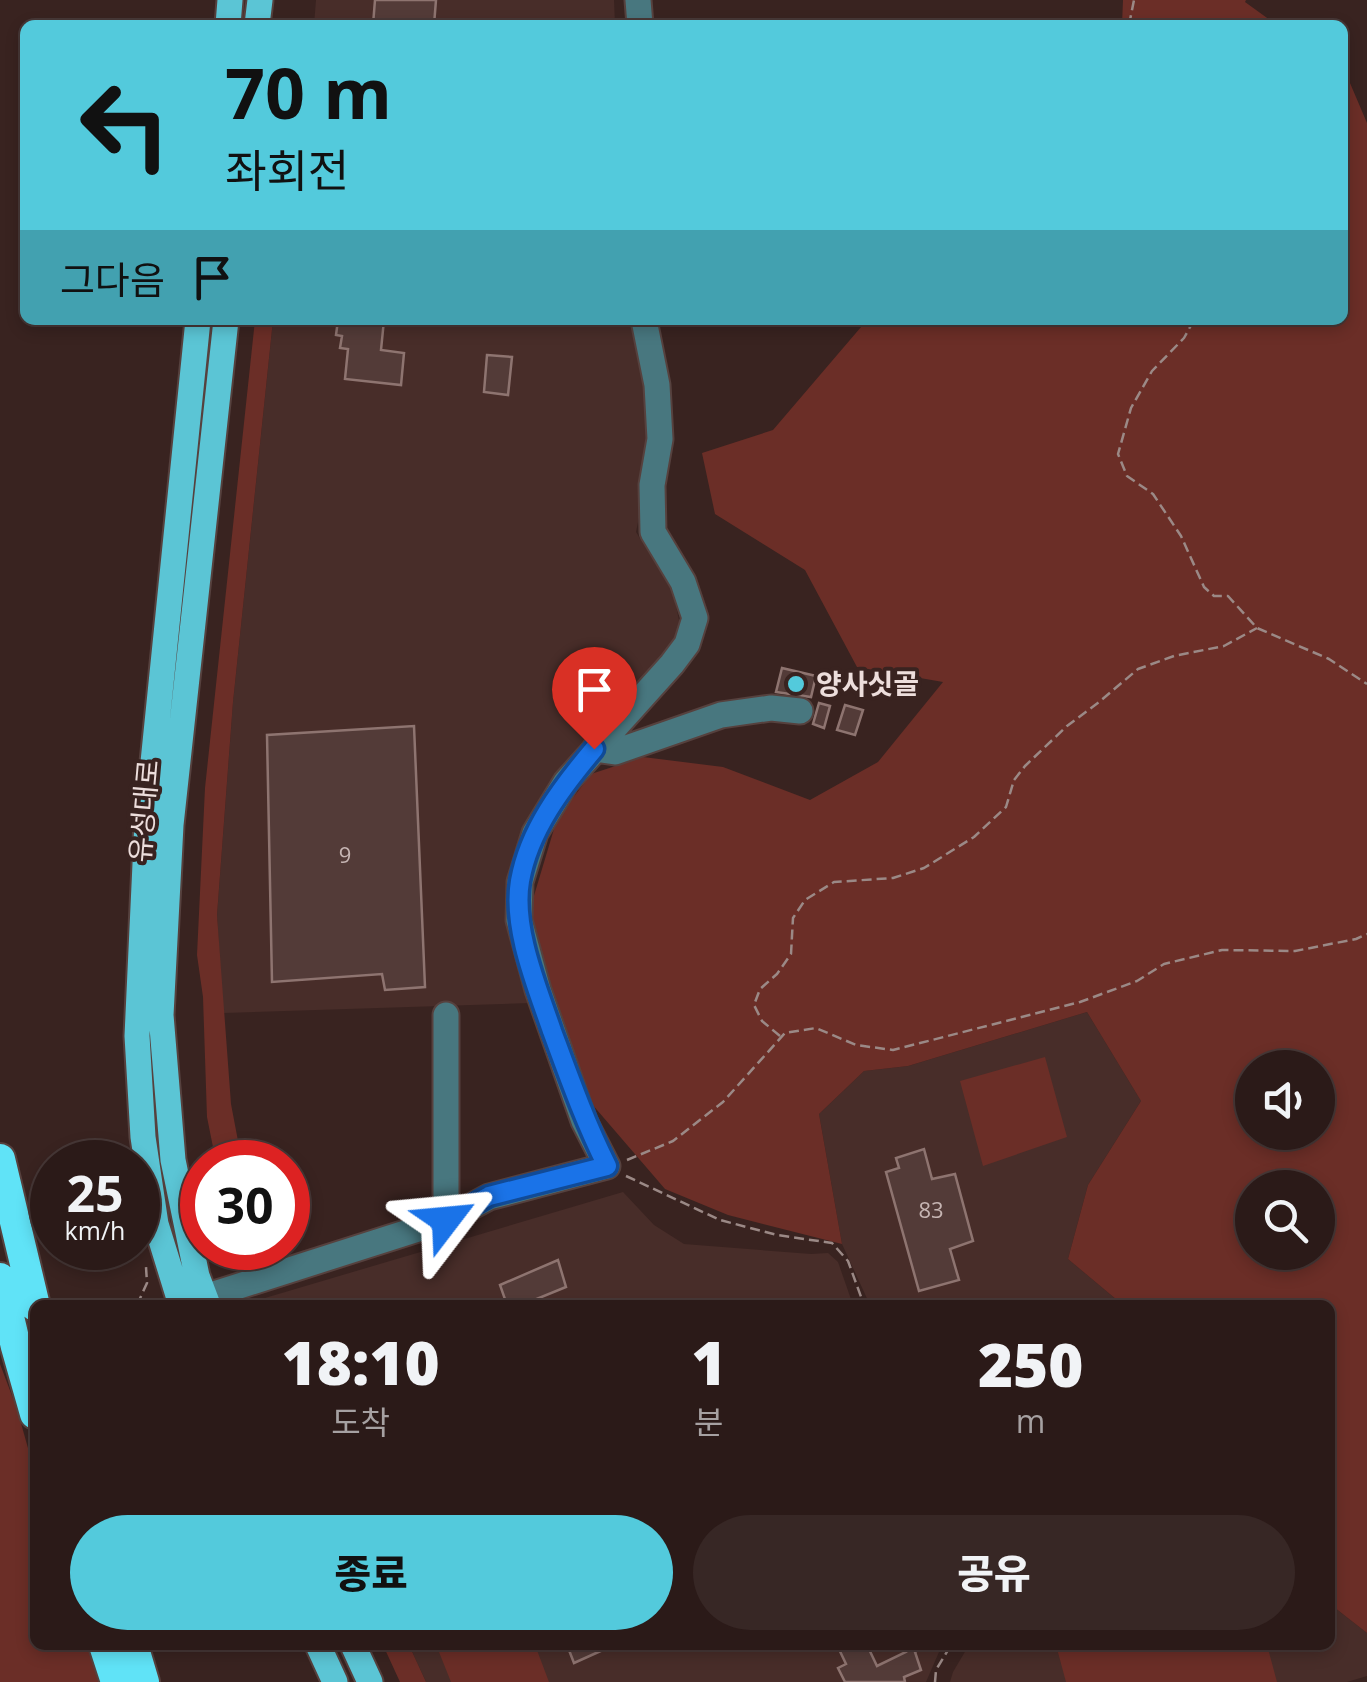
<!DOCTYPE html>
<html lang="ko">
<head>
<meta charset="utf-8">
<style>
	body { margin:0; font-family:"Open Sans","Noto Sans KR",sans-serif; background:#372725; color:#f1f3f6; height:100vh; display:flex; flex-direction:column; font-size:38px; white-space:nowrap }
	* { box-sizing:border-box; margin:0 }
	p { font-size:32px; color:#a6a1a2 }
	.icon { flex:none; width:55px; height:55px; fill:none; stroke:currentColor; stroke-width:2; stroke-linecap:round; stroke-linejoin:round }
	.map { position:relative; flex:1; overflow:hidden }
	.drawer { position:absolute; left:30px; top:1300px; width:1305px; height:350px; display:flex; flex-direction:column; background:#2b1a18; border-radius:15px; box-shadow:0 5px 15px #0003,0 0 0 2px #473837 }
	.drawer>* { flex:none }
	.top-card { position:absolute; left:20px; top:20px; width:1328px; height:305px; border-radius:15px; box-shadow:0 5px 15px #0003,0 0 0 2px #473837; background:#53cadc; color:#111; overflow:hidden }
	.tools { position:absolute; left:1235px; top:1050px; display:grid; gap:20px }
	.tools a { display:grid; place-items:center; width:100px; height:100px; border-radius:50%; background:#2b1a18; box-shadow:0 5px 15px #0003,0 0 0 2px #473837; font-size:50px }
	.speed { position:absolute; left:30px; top:1140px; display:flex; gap:20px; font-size:50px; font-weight:700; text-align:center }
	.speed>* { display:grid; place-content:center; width:130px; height:130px; border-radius:50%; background:#2b1a18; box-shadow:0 5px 15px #0003,0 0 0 2px #473837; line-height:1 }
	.speed small { font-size:25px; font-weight:400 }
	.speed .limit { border:15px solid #d22; background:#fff; color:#111 }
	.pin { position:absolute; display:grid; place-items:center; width:85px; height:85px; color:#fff; margin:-102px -42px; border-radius:50% 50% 50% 0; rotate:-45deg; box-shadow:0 0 10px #0007 }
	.pin .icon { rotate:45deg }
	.me { position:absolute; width:110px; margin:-55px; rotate:61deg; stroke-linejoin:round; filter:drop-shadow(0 0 8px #0008) }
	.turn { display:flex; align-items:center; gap:35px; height:210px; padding:0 40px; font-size:45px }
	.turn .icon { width:130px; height:130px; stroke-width:2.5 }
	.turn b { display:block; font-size:70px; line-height:85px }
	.then { display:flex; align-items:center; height:95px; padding:0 40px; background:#0003; gap:20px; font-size:38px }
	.eta { display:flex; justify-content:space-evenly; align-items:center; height:170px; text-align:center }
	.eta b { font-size:60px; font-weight:800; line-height:70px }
	.action { display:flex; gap:20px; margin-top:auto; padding:20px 40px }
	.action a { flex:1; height:115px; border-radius:60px; background:#53cadc; color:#111; font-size:40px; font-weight:800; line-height:115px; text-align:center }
	.action a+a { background:#372725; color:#f1f3f6 }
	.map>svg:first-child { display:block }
</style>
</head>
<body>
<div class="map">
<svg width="1367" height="1682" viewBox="0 0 1367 1682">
	<rect width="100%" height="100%" fill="#392320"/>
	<path fill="#482d29" d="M316,0H614L615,25H314Z
		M273,320H634L642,344L653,448L636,532L673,592L682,634L515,867L530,1003L223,1013L217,915L233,702Z
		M1087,1012L1141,1101L1088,1185L1068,1259L1123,1305H870L842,1244L819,1114L864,1071L908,1066Z
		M623,1192L654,1225L684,1244L811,1254L828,1253L838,1262L853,1305H268L265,1298Z
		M1330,1604L1367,1633V1676L1347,1682H950L953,1672L969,1645H1330Z
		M409,1645H942L926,1682H426Z"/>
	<path fill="#6b2e27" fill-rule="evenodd" d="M1123,0H1246L1245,2L1277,25H1122Z
		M1343,73L1347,76L1367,123V1633L1330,1604V1305H1123L1068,1259L1088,1185L1141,1101L1087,1012L908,1066L864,1071L819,1114L842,1244L728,1215L665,1189L591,1103L556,1018L527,919L557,819L591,774L643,757L723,767L810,800L878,762L943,682L857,667L805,570L715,514L702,453L773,430L867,320H1342ZM1252,1068H1318V1132H1252ZM1252,1188H1318V1252H1252Z
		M255,320H273L233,702L217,915L231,1104L242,1162H216L207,1117L203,997L197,955L205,788Z
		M1045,1057L1067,1137L983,1166L960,1081Z
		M0,1364L17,1409L35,1473V1645H89L101,1682H0Z
		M383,1645H409L426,1682H400Z
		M457,1645H535L549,1682H451L439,1652Z
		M1056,1645H1267L1277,1682H1066Z"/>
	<path fill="#533b38" stroke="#8e7470" stroke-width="2.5" d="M375,0H436L434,25H373Z
		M338,320H384L381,350L404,353L401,385L345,379L348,349L340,348L342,336L336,335Z
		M487,355L512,357L508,395L484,392Z
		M782,668L816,676L811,697L776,692Z
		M819,703L830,706L824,728L813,724Z
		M845,705L863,710L855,735L837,730Z
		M414,726L425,987L385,990L382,974L272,982L267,735Z
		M924,1149L932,1179L955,1174L973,1241L950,1249L959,1280L919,1291L886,1172L899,1168L896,1158Z
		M558,1260L566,1287L522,1305H507L500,1285Z
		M567,1645H614L574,1663Z
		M837,1645H867L877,1666L906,1652L903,1645H918L920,1649L915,1652L921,1670L904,1677L905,1682H845L838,1668L846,1664Z"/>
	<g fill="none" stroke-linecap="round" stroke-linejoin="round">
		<g stroke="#56413e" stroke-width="29">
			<path id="minor" d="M638,0L640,25
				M595,749L615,752L721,715L771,708L800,711
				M446,1015V1220
				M186,1303L446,1220L489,1197L607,1166L584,1121L538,990L519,920L520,882L535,833L566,782L672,664L687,644L695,618L683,582L653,532L652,485L660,439L657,385L644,320"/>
		</g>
		<g stroke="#56413e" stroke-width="29">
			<path id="major" d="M228,25L230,0
				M257,25L260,0
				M181,1305L156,1224L143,1137L137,1036L147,821L198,320
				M208,1305L197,1276L173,1160L161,1015L171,825L226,320
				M318,1645L335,1682
				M353,1645L370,1682"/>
		</g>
		<g stroke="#56413e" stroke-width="34">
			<path id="highway" d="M0,1159L35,1306
				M0,1278L16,1347L35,1414
				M104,1645L116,1682
				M133,1645L144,1682"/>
		</g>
		<path stroke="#9b8986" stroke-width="2.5" stroke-dasharray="10 5" stroke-linecap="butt" d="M1129,25L1134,0
			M1194,320L1184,338L1152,371L1131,408L1118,454L1127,476L1153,494L1181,536L1204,587L1214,596H1228L1257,628L1329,659L1367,684
			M780,1036L762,1021L754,1005L760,989L777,974L791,954L793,918L805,900L834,882L893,878L924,868L974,837L1006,807L1014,780L1025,766L1067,726L1099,702L1138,669L1174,656L1224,646L1257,628
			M627,1160L673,1141L723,1102L785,1033L816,1028L856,1045L893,1050L1080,1002L1137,981L1164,964L1222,950L1295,951L1356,939L1367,934
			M626,1176L720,1220L777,1235L832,1243L848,1261L864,1305
			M137,1305L147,1283L146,1267
			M935,1682L936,1670L951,1645"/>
		<use href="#minor" stroke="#48777f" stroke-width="25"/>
		<use href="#major" stroke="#5bc5d5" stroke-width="25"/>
		<use href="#highway" stroke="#60e3f7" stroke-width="30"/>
	</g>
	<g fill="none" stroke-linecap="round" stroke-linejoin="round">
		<g stroke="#114b97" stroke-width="25">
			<path id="route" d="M446,1220L489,1196L607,1166C585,1122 569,1077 552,1031C537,987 512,928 520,881C529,830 562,787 594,749"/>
		</g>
		<use href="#route" stroke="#1a73e8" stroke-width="18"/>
	</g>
	<circle fill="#53cadc" stroke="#392320" stroke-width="4" cx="796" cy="684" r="10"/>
	<g text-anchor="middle" stroke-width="8" stroke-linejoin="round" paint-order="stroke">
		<g font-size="22" fill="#c6b5b3">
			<text x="345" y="863">9</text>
			<text x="931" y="1218">83</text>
		</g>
		<g font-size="28" font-weight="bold" fill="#eddedc" stroke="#392320" text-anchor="start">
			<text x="816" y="694">양사싯골</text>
		</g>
		<g font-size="28" fill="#eddedc" stroke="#392320">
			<text transform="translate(144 811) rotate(-85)" y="10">유성대로</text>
		</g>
	</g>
</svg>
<div class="tools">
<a><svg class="icon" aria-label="sound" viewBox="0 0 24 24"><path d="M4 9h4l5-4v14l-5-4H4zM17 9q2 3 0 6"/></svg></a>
<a><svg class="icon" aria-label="search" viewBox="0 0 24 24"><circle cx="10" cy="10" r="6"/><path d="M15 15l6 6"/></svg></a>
</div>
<div class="speed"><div>25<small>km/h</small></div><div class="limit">30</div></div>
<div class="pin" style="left:594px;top:749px;background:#d93025"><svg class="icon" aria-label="arrive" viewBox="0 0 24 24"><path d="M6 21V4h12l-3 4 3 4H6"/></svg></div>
<svg class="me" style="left:446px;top:1220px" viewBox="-20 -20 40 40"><path d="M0-17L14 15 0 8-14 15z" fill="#1a73e8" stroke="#fff" stroke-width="4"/></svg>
<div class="top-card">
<div class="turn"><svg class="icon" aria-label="left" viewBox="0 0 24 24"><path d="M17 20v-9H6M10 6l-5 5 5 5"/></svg><div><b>70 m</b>좌회전</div></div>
<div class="then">그다음<svg class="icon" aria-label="arrive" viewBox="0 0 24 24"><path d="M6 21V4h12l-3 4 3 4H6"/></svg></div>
</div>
<section class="drawer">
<div class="eta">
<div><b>18:10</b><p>도착</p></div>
<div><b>1</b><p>분</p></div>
<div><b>250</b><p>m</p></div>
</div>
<div class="action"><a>종료</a><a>공유</a></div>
</section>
</div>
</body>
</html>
